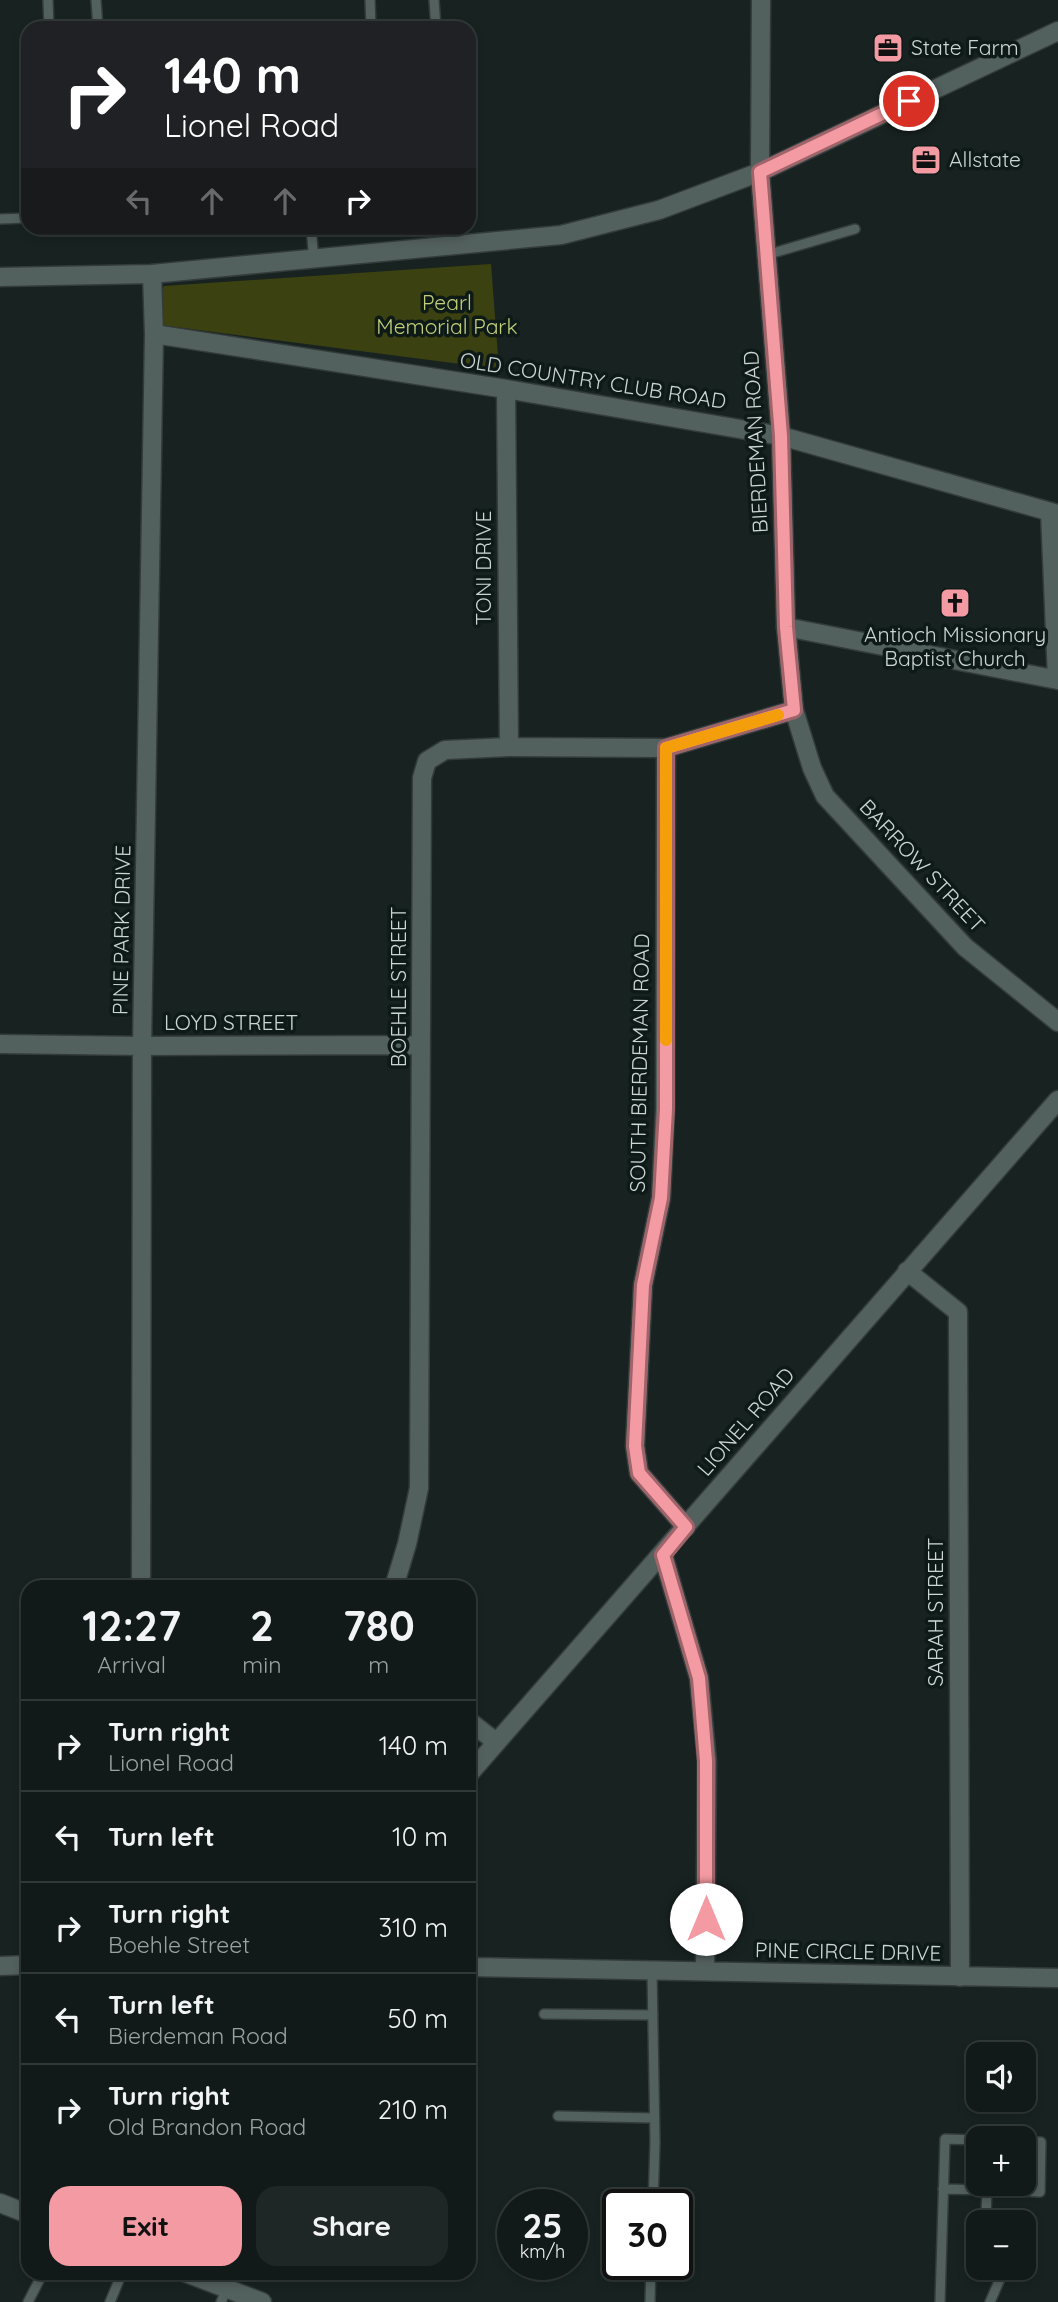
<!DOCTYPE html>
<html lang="en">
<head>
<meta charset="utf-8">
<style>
	body { margin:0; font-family:Quicksand,sans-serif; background:#1f2726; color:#f1f3f6; height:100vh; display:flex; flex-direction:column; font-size:26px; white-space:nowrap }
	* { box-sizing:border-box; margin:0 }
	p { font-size:23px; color:#9ca1a2 }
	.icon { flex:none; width:38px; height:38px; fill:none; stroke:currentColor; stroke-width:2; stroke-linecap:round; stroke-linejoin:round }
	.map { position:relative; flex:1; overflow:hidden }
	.drawer { position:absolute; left:21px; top:1580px; width:455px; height:700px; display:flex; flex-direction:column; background:#121a19; border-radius:21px; box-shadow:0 4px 10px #0003,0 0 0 2px #313838 }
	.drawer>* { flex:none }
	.guide { position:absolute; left:21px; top:21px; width:455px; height:214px; border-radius:21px; box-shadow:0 4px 10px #0003,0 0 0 2px #313838; background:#202124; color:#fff; overflow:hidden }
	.tools { position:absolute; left:966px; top:2042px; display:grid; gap:14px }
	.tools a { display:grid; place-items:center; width:70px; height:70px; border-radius:14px; background:#121a19; box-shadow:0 4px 10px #0003,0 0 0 2px #313838; font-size:35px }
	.speed { position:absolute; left:497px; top:2189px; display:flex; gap:14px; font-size:35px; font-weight:700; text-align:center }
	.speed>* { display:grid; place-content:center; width:91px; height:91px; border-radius:50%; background:#121a19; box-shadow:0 4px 10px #0003,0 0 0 2px #313838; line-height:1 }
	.speed small { font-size:18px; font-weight:400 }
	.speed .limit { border:4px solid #111; border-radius:10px; background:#fff; color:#111 }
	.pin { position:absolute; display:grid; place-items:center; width:60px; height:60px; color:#fff; margin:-30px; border:4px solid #fff; border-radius:50%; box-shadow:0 2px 7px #0007 }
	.me { position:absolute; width:77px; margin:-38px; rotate:0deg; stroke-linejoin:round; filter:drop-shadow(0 0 5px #0008) }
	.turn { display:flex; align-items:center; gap:24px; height:147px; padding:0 28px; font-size:32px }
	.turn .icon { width:91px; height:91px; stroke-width:2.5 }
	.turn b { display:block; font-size:49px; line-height:60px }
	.lanes { display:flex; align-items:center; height:66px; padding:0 28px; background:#0003; justify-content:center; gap:35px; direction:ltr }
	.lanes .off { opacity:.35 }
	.eta { display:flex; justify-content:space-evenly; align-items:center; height:119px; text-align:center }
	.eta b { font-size:42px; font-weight:700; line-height:49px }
	.button { display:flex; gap:14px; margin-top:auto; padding:14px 28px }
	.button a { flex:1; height:80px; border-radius:21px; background:#f49aa2; color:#111; font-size:28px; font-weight:700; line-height:80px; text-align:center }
	.button a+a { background:#1f2726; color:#f1f3f6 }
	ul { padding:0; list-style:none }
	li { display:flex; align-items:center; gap:21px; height:91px; padding:0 28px; border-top:2px solid #313838 }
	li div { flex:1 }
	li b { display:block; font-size:26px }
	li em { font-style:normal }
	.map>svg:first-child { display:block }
</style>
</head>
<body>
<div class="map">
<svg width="1058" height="2302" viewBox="0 0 1058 2302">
	<rect width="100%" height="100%" fill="#182321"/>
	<path fill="#3b4110" d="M491,264L499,369L160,325L156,301L164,286Z"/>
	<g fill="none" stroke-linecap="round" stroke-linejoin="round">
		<g stroke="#343c3b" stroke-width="12">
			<path id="service" d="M48,0L49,28
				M96,0L98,28
				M370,0L371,28
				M434,0L436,28
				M0,219L28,218
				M311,228L314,260
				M448,228L449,246
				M766,255L855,229
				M652,1970L655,2142L653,2205
				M544,2014L653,2015
				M558,2116L654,2118
				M943,2189L987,2190
				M989,2222L986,2215L987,2190L1040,2192L1041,2142H1024
				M28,2302L43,2273
				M110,2302L122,2273
				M221,2302L227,2289
				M650,2302L651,2264
				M940,2302L945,2139L978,2140
				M990,2302L1000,2279"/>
		</g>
		<g stroke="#343c3b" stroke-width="21">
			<path id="minor" d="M154,334L506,389L781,436L1058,514
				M506,389L509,747
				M1050,512L1057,679
				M786,627L1058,680
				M666,748L665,1109L661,1198L643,1285L635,1446L639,1473L686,1527
				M0,1044L142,1046L421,1045
				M907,1271L958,1312L960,1977
				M663,1555L699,1678L707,1761L705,1971
				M141,1587L142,1046L154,334L152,274
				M394,1587L407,1544L419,1488L422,778L427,761L445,750L509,747L666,748L794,710L812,768L825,796L965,947L1058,1022
				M469,1721L496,1742
				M469,1774L1058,1100
				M0,1966L28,1965
				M469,1967L1058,1978
				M0,2203L28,2214
				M186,2273L262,2302"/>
		</g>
		<g stroke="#343c3b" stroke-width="21">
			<path id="tertiary" d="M761,0L760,172L781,436L786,627L794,710
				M0,277L152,274L561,235L659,210L760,172L1058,31"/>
		</g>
		<use href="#service" stroke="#53615e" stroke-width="9"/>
		<use href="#minor" stroke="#53615e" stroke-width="18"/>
		<use href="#tertiary" stroke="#53615e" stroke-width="18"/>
	</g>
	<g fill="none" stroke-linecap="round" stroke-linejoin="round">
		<g stroke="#9f6469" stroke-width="18">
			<path id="route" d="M706,1919V1761L699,1678L663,1555L686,1527L639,1473L635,1446L643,1285L661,1198L666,1109V748L794,710L786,627L781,436L760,172L909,101"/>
		</g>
		<use href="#route" stroke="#f49aa2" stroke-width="12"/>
		<path stroke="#f59e0b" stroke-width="12" d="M666,1040V748L778,715"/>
	</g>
	<defs>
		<g id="office-square" transform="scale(1.575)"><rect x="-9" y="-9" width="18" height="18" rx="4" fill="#f49aa2" stroke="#0e1a18"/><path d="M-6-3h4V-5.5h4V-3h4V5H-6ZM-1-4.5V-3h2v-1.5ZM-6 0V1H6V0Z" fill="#111"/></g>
		<g id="church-square" transform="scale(1.575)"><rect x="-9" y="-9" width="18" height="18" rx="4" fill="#f49aa2" stroke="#0e1a18"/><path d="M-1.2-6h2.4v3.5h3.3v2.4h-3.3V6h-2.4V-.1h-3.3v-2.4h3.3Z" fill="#111"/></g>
	</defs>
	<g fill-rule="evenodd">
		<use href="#office-square" x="888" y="48"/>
		<use href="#office-square" x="926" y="160"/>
		<use href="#church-square" x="955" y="603"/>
	</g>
	<g text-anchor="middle" stroke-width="7" stroke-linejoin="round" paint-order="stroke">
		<g font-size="21" fill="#ced6d4" stroke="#0e1a18" text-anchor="start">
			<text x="911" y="55">State Farm</text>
			<text x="949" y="167">Allstate</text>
			<text x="955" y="642" text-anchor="middle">Antioch Missionary<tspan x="955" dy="24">Baptist Church</tspan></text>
		</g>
		<g font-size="21" fill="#c2cf78" stroke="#0e1a18">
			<text x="447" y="310">Pearl<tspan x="447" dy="24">Memorial Park</tspan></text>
		</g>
		<g font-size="21" fill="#ced6d4" stroke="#0e1a18">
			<text transform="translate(593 381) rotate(9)" y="7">OLD COUNTRY CLUB ROAD</text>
			<text transform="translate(756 442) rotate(-93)" y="7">BIERDEMAN ROAD</text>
			<text transform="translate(484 568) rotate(-90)" y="7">TONI DRIVE</text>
			<text transform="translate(922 866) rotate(47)" y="7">BARROW STREET</text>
			<text transform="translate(122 930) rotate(-89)" y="7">PINE PARK DRIVE</text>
			<text transform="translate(399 987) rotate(-90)" y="7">BOEHLE STREET</text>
			<text x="231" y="1030">LOYD STREET</text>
			<text transform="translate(640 1063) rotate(-89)" y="7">SOUTH BIERDEMAN ROAD</text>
			<text transform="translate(746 1422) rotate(-49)" y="7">LIONEL ROAD</text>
			<text transform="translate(936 1612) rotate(-90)" y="7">SARAH STREET</text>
			<text transform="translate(848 1952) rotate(1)" y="7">PINE CIRCLE DRIVE</text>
		</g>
	</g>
</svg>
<div class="tools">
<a><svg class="icon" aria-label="sound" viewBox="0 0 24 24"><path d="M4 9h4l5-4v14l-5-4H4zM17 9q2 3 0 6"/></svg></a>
<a>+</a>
<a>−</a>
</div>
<div class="speed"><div>25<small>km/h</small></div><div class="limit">30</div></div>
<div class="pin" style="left:909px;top:101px;background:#d93025"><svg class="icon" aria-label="arrive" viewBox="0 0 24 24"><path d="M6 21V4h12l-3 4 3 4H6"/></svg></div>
<svg class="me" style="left:706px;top:1919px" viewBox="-20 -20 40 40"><circle r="19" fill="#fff"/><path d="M0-13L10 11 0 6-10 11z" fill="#f49aa2"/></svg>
<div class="guide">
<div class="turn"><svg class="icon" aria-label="right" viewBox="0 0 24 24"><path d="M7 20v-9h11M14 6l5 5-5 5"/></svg><div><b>140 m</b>Lionel Road</div></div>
<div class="lanes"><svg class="icon off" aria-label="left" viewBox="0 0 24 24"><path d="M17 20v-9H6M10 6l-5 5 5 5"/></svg><svg class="icon off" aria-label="ahead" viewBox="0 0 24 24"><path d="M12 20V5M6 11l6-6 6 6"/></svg><svg class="icon off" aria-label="ahead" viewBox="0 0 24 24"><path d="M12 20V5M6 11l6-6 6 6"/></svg><svg class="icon" aria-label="right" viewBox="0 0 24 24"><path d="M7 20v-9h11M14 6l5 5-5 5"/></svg></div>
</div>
<section class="drawer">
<div class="eta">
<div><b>12:27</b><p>Arrival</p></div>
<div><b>2</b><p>min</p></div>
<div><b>780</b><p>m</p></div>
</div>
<ul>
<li><svg class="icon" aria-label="right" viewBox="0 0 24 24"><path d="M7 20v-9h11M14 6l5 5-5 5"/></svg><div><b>Turn right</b><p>Lionel Road</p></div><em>140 m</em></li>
<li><svg class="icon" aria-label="left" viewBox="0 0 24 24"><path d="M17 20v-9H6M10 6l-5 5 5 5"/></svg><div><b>Turn left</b></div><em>10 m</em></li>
<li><svg class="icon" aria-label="right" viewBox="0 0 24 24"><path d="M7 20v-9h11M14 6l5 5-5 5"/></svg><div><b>Turn right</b><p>Boehle Street</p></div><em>310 m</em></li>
<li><svg class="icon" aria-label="left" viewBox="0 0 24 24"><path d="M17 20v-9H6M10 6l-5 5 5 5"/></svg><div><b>Turn left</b><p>Bierdeman Road</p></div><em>50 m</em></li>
<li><svg class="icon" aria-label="right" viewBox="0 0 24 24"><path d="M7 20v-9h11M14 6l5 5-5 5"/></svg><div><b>Turn right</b><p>Old Brandon Road</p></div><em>210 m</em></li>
</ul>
<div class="button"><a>Exit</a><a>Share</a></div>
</section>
</div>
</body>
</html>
